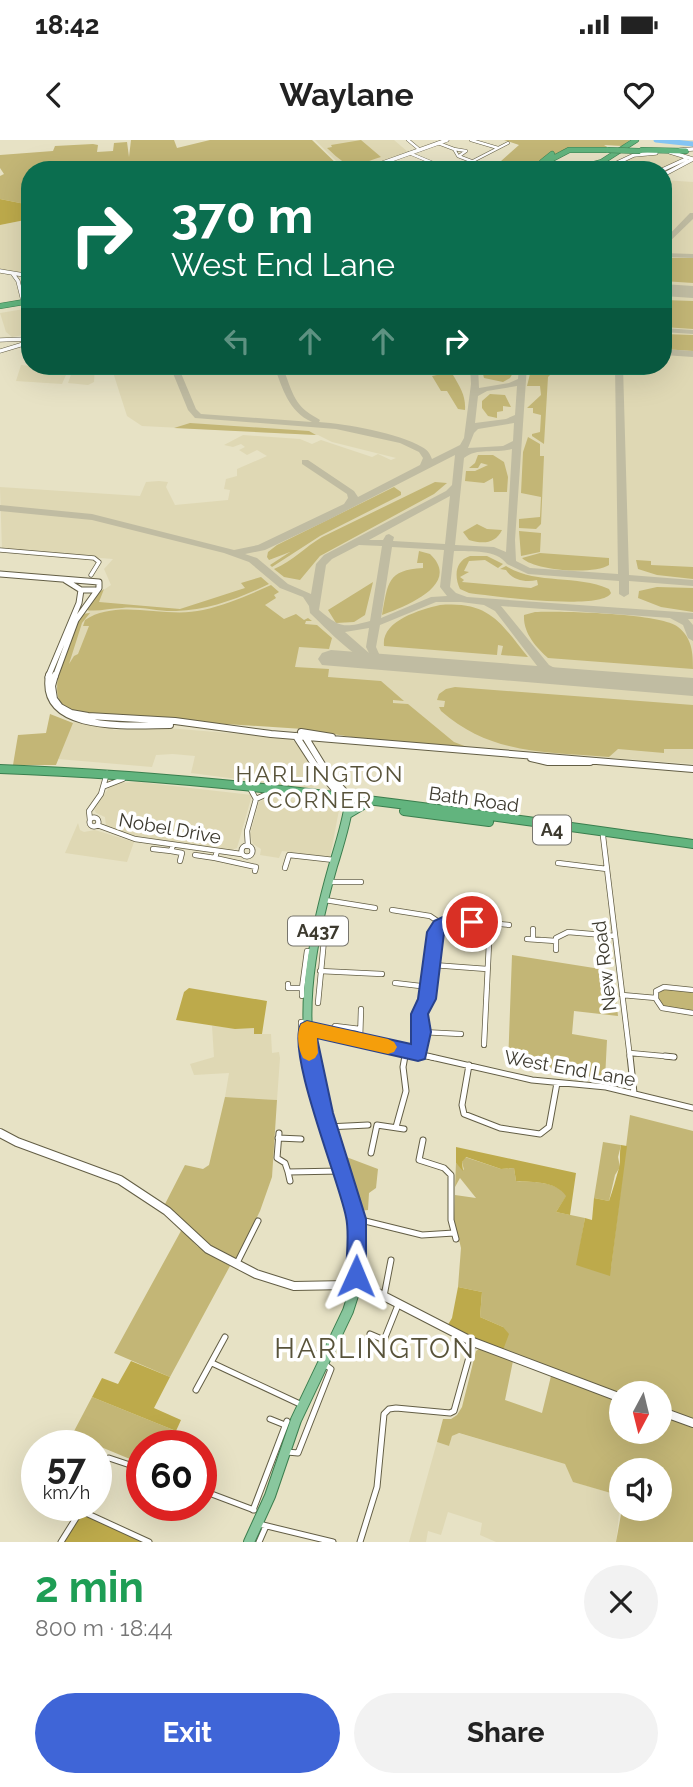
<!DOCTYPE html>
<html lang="en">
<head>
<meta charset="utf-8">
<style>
	body { margin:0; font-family:Raleway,sans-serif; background:#f2f2f2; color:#222; height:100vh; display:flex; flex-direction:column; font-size:26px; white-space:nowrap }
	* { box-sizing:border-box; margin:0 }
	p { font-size:23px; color:#767676 }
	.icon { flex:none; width:38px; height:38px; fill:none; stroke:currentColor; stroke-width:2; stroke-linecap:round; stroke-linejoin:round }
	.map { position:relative; height:1402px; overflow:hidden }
	.panel { display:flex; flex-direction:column; background:#fff; flex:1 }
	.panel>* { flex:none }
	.top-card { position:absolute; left:21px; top:21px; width:651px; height:214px; border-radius:28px; box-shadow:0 7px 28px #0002; background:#0b6e4f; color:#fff; overflow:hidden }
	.needle { width:46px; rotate:187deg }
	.fabs { position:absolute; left:609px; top:1241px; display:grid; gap:14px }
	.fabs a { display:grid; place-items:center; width:63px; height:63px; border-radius:50%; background:#fff; box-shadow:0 7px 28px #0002; font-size:35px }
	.speed { position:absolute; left:21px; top:1290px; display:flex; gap:14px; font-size:35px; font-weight:700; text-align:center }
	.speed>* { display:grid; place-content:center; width:91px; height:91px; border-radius:50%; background:#fff; box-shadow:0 7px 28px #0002; line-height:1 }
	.speed small { font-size:18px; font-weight:400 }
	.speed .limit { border:10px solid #d22; background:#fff; color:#111 }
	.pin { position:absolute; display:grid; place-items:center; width:60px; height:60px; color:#fff; margin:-30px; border:4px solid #fff; border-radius:50%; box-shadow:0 2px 7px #0007 }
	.me { position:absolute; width:77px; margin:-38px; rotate:1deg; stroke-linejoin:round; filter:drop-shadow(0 0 5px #0008) }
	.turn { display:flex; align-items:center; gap:24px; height:147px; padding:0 35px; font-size:32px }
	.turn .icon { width:91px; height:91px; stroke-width:2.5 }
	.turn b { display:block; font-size:49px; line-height:60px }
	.lanes { display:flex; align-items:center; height:66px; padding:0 35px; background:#0003; justify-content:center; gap:35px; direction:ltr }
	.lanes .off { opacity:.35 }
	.round { display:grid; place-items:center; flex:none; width:74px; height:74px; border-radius:37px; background:#f2f2f2 }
	.summary { display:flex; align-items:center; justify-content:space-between; height:119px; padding:0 35px }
	h1 { font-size:42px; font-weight:700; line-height:52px; color:#1e9e55 }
	.button { display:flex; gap:14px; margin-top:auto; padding:14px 35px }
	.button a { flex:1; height:80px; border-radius:42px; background:#3f65d7; color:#fff; font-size:28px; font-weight:700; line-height:80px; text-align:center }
	.button a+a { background:#f2f2f2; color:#222 }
	.status { display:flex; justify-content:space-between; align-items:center; height:49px; padding:0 35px; background:#fff; direction:ltr }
	.status svg { height:19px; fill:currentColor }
	header { display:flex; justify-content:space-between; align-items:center; height:91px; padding:0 35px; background:#fff; font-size:32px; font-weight:700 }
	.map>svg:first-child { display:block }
</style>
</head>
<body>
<div class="status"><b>18:42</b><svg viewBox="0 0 49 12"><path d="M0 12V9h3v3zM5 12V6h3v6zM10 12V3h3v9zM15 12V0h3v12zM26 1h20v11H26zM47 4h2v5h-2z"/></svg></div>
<header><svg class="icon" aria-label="back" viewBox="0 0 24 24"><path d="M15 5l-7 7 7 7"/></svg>Waylane<svg class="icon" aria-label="heart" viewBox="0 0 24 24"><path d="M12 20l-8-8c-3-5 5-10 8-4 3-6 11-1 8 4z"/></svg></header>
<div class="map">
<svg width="693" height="1402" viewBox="0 0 693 1402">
	<rect width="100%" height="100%" fill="#e7e2c5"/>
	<path fill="#dfd8b4" d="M315,0H394L408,12L358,30H345Z
		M640,14H674L683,18L660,30H604Z
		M663,40L693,42V624L376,601L62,547L82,476L89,473L87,467L96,455L111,445L104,429L113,419L2,410L0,347L140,356L146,342L159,341L168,342L166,347L175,365L228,360L230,350L224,349L226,339L237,336V329L267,316L257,310L247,315L239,310L245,307L241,304L233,307L224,305L243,295L300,299L312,304L321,300L372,317L378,314L391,320L396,318L332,302L318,295L142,286L127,276L111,226H663Z
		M30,79L29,134L0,129V85Z
		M30,168V194L12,197L6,192L0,173Z
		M21,225L30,226L69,228L62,244L16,241Z
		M74,226H95L94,242L88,245L68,243Z
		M73,582L108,586L114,590L167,588L289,598L298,604L316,636L313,649L191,633L195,616L173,614L156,615L152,627L58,619Z
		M138,642L252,655L237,708L232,710L135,697L106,687L105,677L96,673L94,669L110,646L118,643Z
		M270,657L325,665L339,670L330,717L282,711L279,718L260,715L261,709L253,704L250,694L259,662Z
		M78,683L80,690L84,692L95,690L134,702L127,722L65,713Z
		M212,886L254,888V894H271L272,913L279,912L280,918L277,960L225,957L229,933L194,935L190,924L214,917Z
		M458,1293L565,1324L574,1342L621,1356L616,1402H496L480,1395L482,1383L448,1372L441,1395L428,1391L426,1402H409L437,1302L449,1306L452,1296Z"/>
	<path fill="#c3b676" d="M131,0H174L177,8L210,0H312L343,30H30V65L0,59V36L4,34L0,28V15L53,11L55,6L93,4L98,5L97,12L113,11L114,3L127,2L129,17Z
		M361,0L381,17C352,26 352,32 327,8L332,7L331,5Z
		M504,0H630L622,6L604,5L609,8C578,9 559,2 538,30H491L519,5Z
		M663,118H693V143L663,141Z
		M663,160L693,161V189L663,187Z
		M663,194L693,195V211L663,209Z
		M481,226H517L510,238L503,242L484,238Z
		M532,226H568L554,231L548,237L544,304L532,296V294L540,292L541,275L533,273V268H527L541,255L540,246H527Z
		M447,233L453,235C460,247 466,256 465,270L458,269L447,251H441L432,236Z
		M490,254L505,255L511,267L503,266V271L497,272V278L488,276L482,268V261Z
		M190,283L309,291L316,295L174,288Z
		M528,297L540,304V316H544L541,384L536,389L519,388V379L540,377L541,357L521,353L523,312Z
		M478,315H493L504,322L508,337L507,352H494L493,338L484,343L465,341L466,331H475L488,325L481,323L478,328H469L475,323Z
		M435,342L447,343L434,354L320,416L300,440L284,437L274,429C293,421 305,407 322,397Z
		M394,347L401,352V355L320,396L272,427L270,425L290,412L269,420L267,417L268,412L277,405Z
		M477,384L487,389L502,390C495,404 483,404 469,400L463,392Z
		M519,391L541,393L540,412L521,416Z
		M419,411L430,414C463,445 403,467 382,475C388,443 387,430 423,428V423H417Z
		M540,413L609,418V425C594,435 535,431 522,418Z
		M470,416H487L503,424L498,428L485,420L469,421L464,431L469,432L460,437L464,440L462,442L531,448L538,445L537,440C526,443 512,440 506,430L500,429L506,426C536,445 576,434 609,449L611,453C602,471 491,456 469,453L460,449C454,436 455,421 470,416Z
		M636,420L651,421V425L693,427V439L657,435L638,429Z
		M261,437L269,444C240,458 209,470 176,471C159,472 140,466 122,468C109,468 99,472 86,470L96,455L104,449L99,462L180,469L245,448L241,443Z
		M373,442L365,475L354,482L336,483L328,470Z
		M271,445L279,452L274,455L276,458L265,465L284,479L296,474L304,480L308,478L312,481H306L305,484L317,485L332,498L329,509L299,507L295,527L329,529L328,537L381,541L404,561L393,560V563L408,564L454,602L467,607L376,601L303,589L103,576C91,574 75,574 65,567C43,552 73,495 81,474L90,473L82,483L69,524L74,516L78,514L89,486H83L85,480C118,458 165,479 203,470C226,465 249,455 271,445Z
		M657,447L693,448V472L661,467L638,458L639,451Z
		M440,465C489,461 500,482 528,517L501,515L503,506L498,505L497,515L384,506C381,481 419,470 440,465Z
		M535,472C559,471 661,473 678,487C692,498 693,512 693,529L548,518C536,507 523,493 524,475Z
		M455,547L693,565V609H664V613L618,609L609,617C547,612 491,615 441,571L439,567H444L445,561L437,560L439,554L446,549Z
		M50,574L73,583L56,625H13L18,595L46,593Z
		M512,815L613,831L618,876L574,871L572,894L607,900L605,939L508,925Z
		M664,849L693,851V871L662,868L659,863L658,854Z
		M225,957L277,960L272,1037L260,1071L235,1122L201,1100L165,1064L185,1025L203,1029L209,1025Z
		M630,975L693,991V1402H616L622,1369L660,1368V1330H621V1356L573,1342L565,1324L459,1293L452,1296L449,1306L437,1302L443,1279H451L457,1275L462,1267L476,1211L479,1209L513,1221L505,1260L542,1273L551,1236L621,1262V1292H660V1253L621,1255L503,1210V1187L480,1177L482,1152L458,1147L461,1108L454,1079L455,1055L476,1058L460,1038L455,1047L456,1023L464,1030L462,1022L465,1017L501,1029L514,1028L516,1041C533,1042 555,1041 567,1055L556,1072L585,1078L577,1125L611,1127Z
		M603,1002L621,1005L618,1017L620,1027L615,1035L609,1061L594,1058Z
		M341,1015L378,1029L376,1048L369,1053L368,1070L358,1071Z
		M182,1089L197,1106L230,1126L170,1237L114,1213Z
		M92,1257L176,1291L170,1305L142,1306V1324L72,1295Z"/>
	<path fill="#bdaa4b" d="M0,59L30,65V79L0,85Z
		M189,848L267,861L262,894H254V888L235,889L176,880L184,852Z
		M621,1005L627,1006L610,1136L576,1125L585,1078L592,1080L594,1058L609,1061C613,1050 616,1038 619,1028C621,1021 619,1013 621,1005Z
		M456,1007L576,1033L570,1075L556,1072L566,1056C556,1041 533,1042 516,1041L514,1028L501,1029L466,1017L462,1022L463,1031L456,1023Z
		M458,1147L482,1152L480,1177L503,1187L509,1194L503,1210L446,1188L452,1178Z
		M131,1221L170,1237L154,1268L181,1280L176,1291L92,1257L102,1238L118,1244Z
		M80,1373L143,1402H64Z"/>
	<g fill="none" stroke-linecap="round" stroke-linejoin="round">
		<path stroke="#84c4f3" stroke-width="2" d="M22,196H27"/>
		<path stroke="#84c4f3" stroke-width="5" d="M656,0L693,4"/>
		<path fill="#c0bca2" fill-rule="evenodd" d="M690,73H693V79L663,108V101Z
			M663,113L693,114V118L663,117Z
			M663,188L693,190V194L663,192Z
			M663,209L693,211V217L663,215Z
			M170,226H178L196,269L201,274L312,282C288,271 283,249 274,226H282C289,241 292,260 306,271C311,275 316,277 320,280L319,282C346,284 399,293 422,307C428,310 430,314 432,319L460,305L464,298L471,244L470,226H478L479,248L509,243L518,239L519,226H527L515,400L516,421L530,428L618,434L615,226H623L629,435L693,440V446L629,441V454L624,457L619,454V441L528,434L507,424C496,409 472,412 454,411L450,447L456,453L467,457L693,473V479H688L693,485V501L688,498L683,485L670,478L501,466L549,525L568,535L569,538L564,542L541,531L495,471L484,465L461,462H436L380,485L376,507L380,516L395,524C374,541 326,488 310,473L309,466L303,457L280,448L249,422L224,413L92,380L0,371V365L92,374L234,410L258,405L344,364L348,358L347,354L302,324V320H308L354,351L358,357L420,325L423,318L419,312L400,303L336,289L195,278L188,270ZM517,246L515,275L506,279L475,283L478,256L487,251ZM514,283L513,301L503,306L468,308L474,293L478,289ZM512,309L506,412L494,407L455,405L464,318C478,307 496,314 512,309ZM455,315L452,345L446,351L324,415L316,424L311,454L288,444L257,418L245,414L265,410L326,381ZM450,356L445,404L393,401L394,397L389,394L386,395L383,400H369ZM359,405L382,406L370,481C344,488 340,488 319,470L326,425L332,419ZM392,407L444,410L440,447L447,456L431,457L381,478ZM369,488L366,507L369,513L345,492Z"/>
		<path fill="#c0bca2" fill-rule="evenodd" d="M663,144L693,146V158L663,156Z
			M331,510L693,538V556L322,525L318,519L322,513Z"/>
		<g stroke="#635e45" stroke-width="3.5">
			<path id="minor-far3" d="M408,0L420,10
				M471,0L498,8
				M438,3L454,9L458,16L487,27
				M454,9L466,11L459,16
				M409,13L450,30
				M473,21L508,3
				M410,30L430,23"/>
		</g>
		<g stroke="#635e45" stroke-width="5">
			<path id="minor-far2" d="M0,410L94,418L99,422L91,435"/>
		</g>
		<g stroke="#635e45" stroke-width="6">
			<path id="minor-far1" d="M105,646L123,639
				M256,659L269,653
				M89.5 682a4.5 4.5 0 1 1 9 0a4.5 4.5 0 1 1-9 0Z
				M90,680L89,671L101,654L107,633
				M97,685L135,699L241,714
				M603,696L630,918
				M173,705L171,711L182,713L180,721
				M241.5 711a5.5 5.5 0 1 1 11 0a5.5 5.5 0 1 1-11 0Z
				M248,706L247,691L256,659L251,650
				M153,709L171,711
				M217,711L215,718L256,727L255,731
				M195,715L215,718
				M558,723L607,729
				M285,728L289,715L334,720
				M329,742H361
				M325,760L375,768
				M392,770L430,776L442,784
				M533,789V799
				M527,799L556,801
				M556,810V798L568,792L615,796
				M433,825L487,829
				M320,831L382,834
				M395,843L429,847
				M288,844V848H302V856
				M302,848L307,811L313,812
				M693,850L664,847L656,851V859L662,868L693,873
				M622,855L656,858
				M318,863L324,800
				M307,882H301L302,913L309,912
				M307,889L435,918
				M422,892L461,894
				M330,893L335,886L360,889
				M360,901L361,869
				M484,905L490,783
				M630,913L674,917
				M418,914L422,892L420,874L427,859L435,795C447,771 487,783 509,785
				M405,918L406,911"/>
		</g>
		<g stroke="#635e45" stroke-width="7">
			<path id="minor" d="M427,916L532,940L606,947L693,968
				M630,916L634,953
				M665,916L674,917
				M469,925L462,965L464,974L500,988L540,994L549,987L557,943
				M327,987L368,985
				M396,987L406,951L403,927L405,916
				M279,993L277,1018L285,1023L288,1032L341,1031
				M278,998L301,999
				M423,1000L419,1020L444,1028L451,1035V1080L456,1099
				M371,1013L377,985L404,989
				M288,1032L290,1041
				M357,1079L422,1095L454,1093
				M237,1123L258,1081
				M384,1156L391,1120
				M370,1194L384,1200L398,1165
				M307,1210L325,1218
				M212,1223L302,1265
				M196,1250L225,1197
				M270,1279L285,1285
				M287,1312L298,1313L331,1229L323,1223
				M96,1333L103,1321L109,1318L142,1329
				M201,1350L254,1370
				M83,1365L88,1374L149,1402
				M253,1370L287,1281
				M259,1384L333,1402
				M61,1402L83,1367
				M259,1402L266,1386
				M360,1402L377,1347L384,1274L389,1269L396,1268L450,1273L454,1271L473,1203"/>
		</g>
		<g stroke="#635e45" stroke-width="4.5">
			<path id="tertiary-far3" d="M680,10L693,9
				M670,12L693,19
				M363,30L447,0
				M602,30L634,15L656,13
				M662,30L686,19
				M663,35L693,19
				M0,131L30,136
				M13,134L18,141L24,165
				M0,200L26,199
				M0,211L30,202"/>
		</g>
		<g stroke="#635e45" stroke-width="7">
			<path id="tertiary-far2" d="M0,434L99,442V448L76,480L55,537
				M65,440L81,450H95
				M48,537L79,463L81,450"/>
		</g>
		<g stroke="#635e45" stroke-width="8">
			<path id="tertiary-far1" d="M49,535C39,594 132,585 170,585
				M55,535L52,546L54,559L60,567L71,573L88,576L175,581L271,594L693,629
				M301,592L332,597
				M304,595L326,631L350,658
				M296,596L316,627L342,658
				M531,618L548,622H590"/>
		</g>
		<g stroke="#635e45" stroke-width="10">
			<path id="tertiary" d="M0,993L17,1002L120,1040L167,1071L208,1109L256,1134L294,1146L348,1145L372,1150L473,1202L621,1258
				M660,1271L693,1283"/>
		</g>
		<g stroke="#3b7e4e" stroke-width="10">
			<path id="primary-far1" d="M348,674L363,665
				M311,918C300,856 316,786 333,726C340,703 347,682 350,658"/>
		</g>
		<g stroke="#3b7e4e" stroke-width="12">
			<path id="primary" d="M249,1402L270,1356L296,1280L348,1171L356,1146L357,1079L327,987L310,916"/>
		</g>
		<g stroke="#3b7e4e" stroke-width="6">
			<path id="trunk-far1" d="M642,10L686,11
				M602,22L576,29L554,26L550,20L569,10H608
				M600,23L636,0
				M539,30L542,22L552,14
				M0,166L30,161"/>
		</g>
		<g stroke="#3b7e4e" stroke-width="10">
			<path id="trunk" d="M0,629C233,637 462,672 693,704
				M404,671L489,682"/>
		</g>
		<use href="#minor-far3" stroke="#fff" stroke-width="2.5"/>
		<use href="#minor-far2" stroke="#fff" stroke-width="3.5"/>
		<use href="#minor-far1" stroke="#fff" stroke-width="4.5"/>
		<use href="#minor" stroke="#fff" stroke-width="5"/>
		<use href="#tertiary-far3" stroke="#fff" stroke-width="3.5"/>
		<use href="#tertiary-far2" stroke="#fff" stroke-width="5"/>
		<use href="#tertiary-far1" stroke="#fff" stroke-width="6"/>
		<use href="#tertiary" stroke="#fff" stroke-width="8"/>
		<use href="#primary-far1" stroke="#89c79e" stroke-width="8"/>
		<use href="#primary" stroke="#89c79e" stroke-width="10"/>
		<use href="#trunk-far1" stroke="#62b47e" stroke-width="5"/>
		<use href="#trunk" stroke="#62b47e" stroke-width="8"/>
		<g stroke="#3b7e4e" stroke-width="6" stroke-linecap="butt">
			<path id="trunk-bridge" d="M608,10L640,11"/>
		</g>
		<use href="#trunk-bridge" stroke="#62b47e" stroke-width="5"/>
	</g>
	<path fill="#3f65d7" stroke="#29428c" stroke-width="2" d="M447,775L478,777L481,782L478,787L450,788L444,793L436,859L428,874L431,892L425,919L418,921L317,898L333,973L366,1079V1136L363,1143L356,1146L349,1143L346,1136C346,1118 350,1095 346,1077C339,1040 286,913 301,884L307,881L411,904V874L418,859L427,792L434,781Z"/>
	<path fill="#f59e0b" d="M307,881L388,899L394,902L397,907L394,912L388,914L317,898L318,913L315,918L309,921L303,918C298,909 296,893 301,884Z"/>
	<g text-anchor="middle" stroke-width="7" stroke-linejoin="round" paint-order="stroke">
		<g fill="#fff" stroke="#77756d" stroke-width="2">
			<rect x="533" y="675.5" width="38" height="29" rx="5"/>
			<rect x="288" y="776.5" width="60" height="29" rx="5"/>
		</g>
		<g font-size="18" font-weight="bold" fill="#3d3a2f">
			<text x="552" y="696">A4</text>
			<text x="318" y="797">A437</text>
		</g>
		<g font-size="19" fill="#3d3a2f" stroke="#fff">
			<text transform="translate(474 659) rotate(8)" y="7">Bath Road</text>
			<text transform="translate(170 688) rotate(10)" y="7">Nobel Drive</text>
			<text transform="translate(604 826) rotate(-97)" y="7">New Road</text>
			<text transform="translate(570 928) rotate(10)" y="7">West End Lane</text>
		</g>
		<g font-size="23" letter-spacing="2" fill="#58533a" stroke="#fff">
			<text x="320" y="642">HARLINGTON<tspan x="320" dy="26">CORNER</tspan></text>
		</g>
		<g font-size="28" letter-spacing="2" fill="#58533a" stroke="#fff">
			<text x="375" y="1218">HARLINGTON</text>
		</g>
	</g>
</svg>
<div class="fabs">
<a><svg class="needle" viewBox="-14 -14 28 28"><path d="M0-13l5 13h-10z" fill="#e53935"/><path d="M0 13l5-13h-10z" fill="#767676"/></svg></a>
<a><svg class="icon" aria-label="sound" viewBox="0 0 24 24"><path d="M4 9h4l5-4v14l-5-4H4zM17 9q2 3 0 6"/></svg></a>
</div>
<div class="speed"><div>57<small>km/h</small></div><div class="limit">60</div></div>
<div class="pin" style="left:472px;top:782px;background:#d93025"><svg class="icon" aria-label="arrive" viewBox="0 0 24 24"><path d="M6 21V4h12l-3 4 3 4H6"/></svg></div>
<svg class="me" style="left:356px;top:1136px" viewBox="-20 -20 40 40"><path d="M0-17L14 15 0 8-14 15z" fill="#3f65d7" stroke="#fff" stroke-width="4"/></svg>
<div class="top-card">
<div class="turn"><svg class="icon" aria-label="right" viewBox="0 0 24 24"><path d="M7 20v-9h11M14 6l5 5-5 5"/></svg><div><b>370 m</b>West End Lane</div></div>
<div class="lanes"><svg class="icon off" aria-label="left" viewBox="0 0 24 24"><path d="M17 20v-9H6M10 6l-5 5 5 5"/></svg><svg class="icon off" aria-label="ahead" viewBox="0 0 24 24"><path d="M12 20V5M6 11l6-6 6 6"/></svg><svg class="icon off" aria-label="ahead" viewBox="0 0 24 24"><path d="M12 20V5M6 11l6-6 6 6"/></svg><svg class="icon" aria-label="right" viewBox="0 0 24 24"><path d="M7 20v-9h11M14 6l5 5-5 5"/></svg></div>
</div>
</div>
<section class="panel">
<div class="summary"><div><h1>2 min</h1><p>800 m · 18:44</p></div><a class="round"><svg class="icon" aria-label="close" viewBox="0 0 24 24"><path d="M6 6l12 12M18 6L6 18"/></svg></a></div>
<div class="button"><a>Exit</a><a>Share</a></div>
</section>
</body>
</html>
